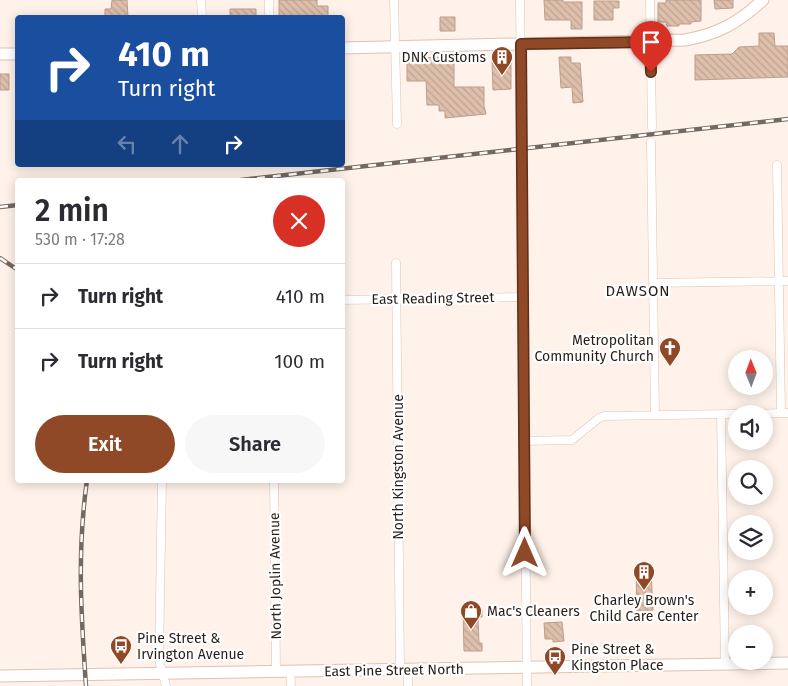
<!DOCTYPE html>
<html lang="en">
<head>
<meta charset="utf-8">
<style>
	body { margin:0; font-family:"Fira Sans",sans-serif; background:#f7f7f7; color:#2b2b33; height:100vh; display:flex; flex-direction:column; font-size:19px; white-space:nowrap }
	* { box-sizing:border-box; margin:0 }
	p { font-size:16px; color:#7c7c81 }
	.icon { flex:none; width:28px; height:28px; fill:none; stroke:currentColor; stroke-width:2; stroke-linecap:round; stroke-linejoin:round }
	.map { position:relative; flex:1; overflow:hidden }
	.side { position:absolute; left:15px; top:178px; width:330px; height:305px; display:flex; flex-direction:column; background:#fff; border-radius:5px; box-shadow:0 2px 12px #0003 }
	.side>* { flex:none }
	.banner { position:absolute; left:15px; top:15px; width:330px; height:152px; border-radius:5px; box-shadow:0 2px 12px #0003; background:#1a4fa0; color:#fff; overflow:hidden }
	.needle { width:32px; rotate:359deg }
	.fabs { position:absolute; left:728px; top:350px; display:grid; gap:10px }
	.fabs a { display:grid; place-items:center; width:45px; height:45px; border-radius:50%; background:#fff; box-shadow:0 2px 12px #0003; font-size:25px }
	.pin { position:absolute; display:grid; place-items:center; width:42px; height:42px; color:#fff; margin:-51px -21px; border-radius:50% 50% 50% 0; rotate:-45deg; box-shadow:0 0 5px #0007 }
	.pin .icon { rotate:45deg }
	.me { position:absolute; width:55px; margin:-28px; rotate:0deg; stroke-linejoin:round; filter:drop-shadow(0 0 4px #0008) }
	.turn { display:flex; align-items:center; gap:18px; height:105px; padding:0 20px; font-size:22px }
	.turn .icon { width:65px; height:65px; stroke-width:2.5 }
	.turn b { display:block; font-size:35px; line-height:42px }
	.lanes { display:flex; align-items:center; height:48px; padding:0 20px; background:#0003; justify-content:center; gap:25px; direction:ltr }
	.lanes .off { opacity:.35 }
	.round { display:grid; place-items:center; flex:none; width:52px; height:52px; border-radius:26px; background:#f7f7f7 }
	.head { display:flex; align-items:center; justify-content:space-between; height:85px; padding:0 20px }
	h1 { font-size:30px; font-weight:600; line-height:38px }
	.primary-button { display:flex; gap:10px; margin-top:auto; padding:10px 20px }
	.primary-button a { flex:1; height:58px; border-radius:30px; background:#904926; color:#fff; font-size:20px; font-weight:600; line-height:58px; text-align:center }
	.primary-button a+a { background:#f7f7f7; color:#2b2b33 }
	ul { padding:0; list-style:none }
	li { display:flex; align-items:center; gap:15px; height:65px; padding:0 20px; border-top:1px solid #e1e1e2 }
	li div { flex:1 }
	li b { display:block; font-size:19px }
	li em { font-style:normal }
	.map>svg:first-child { display:block }
</style>
</head>
<body>
<div class="map">
<svg width="788" height="686" viewBox="0 0 788 686">
	<defs>
		<pattern id="building-back-hatch" width="6" height="6" patternUnits="userSpaceOnUse" patternTransform="scale(1.25)"><rect width="6" height="6" fill="#debfab"/><path d="M-1 5l2 2M0 0l6 6M5-1l2 2" fill="none" stroke="#bea492"/></pattern>
	</defs>
	<rect width="100%" height="100%" fill="#fff2ea"/>
	<path fill="url(#building-back-hatch)" stroke="#bb9e8a" d="M112,0H127L128,18H105V9H111Z
		M279,0H317V6H328V18H279Z
		M544,0H563V2H582V29H571V20H545Z
		M666,0H701V21L691,22V24H679V26H667L666,22H658V3H666Z
		M714,0H733V8L715,9Z
		M594,1H619V8H613V20H594Z
		M230,9H256V18H230Z
		M440,17H455V31H440Z
		M759,33H774L775,46H788V77L695,80V55L732,54L739,47L759,46Z
		M454,57V87H484V106L486,114L445,118V111H439V105H427L426,81H407V58Z
		M559,57H571V63H580L583,102L573,103L572,87L561,88Z
		M492,61H508L511,62V89L493,90Z
		M0,74H9V90H0Z
		M651,570L653,610L637,611L636,571Z
		M482,610V617H478L479,643H482V651H464L463,611Z
		M562,622L564,641L553,642V639H545L544,623Z"/>
	<g fill="none" stroke-linecap="round" stroke-linejoin="round">
		<g stroke="#e1c2ae" stroke-width="9">
			<path id="street" d="M201,0L202,18
				M269,0V18
				M394,0L397,124
				M520,0L527,686
				M650,0L652,128
				M651,142L655,415
				M777,165L781,413
				M396,263L400,670
				M654,283L788,281
				M342,300L523,297
				M721,414L725,664
				M524,441L572,440L599,418L604,416L788,413
				M162,480L159,660L166,686
				M274,480L276,671
				M408,670V686
				M290,671L291,686"/>
		</g>
		<g stroke="#e1c2ae" stroke-width="13">
			<path id="secondary" d="M342,48L685,40C718,34 738,23 763,0
				M0,54H18
				M0,676L788,663"/>
		</g>
		<use href="#street" stroke="#fff" stroke-width="8"/>
		<use href="#secondary" stroke="#fff" stroke-width="11"/>
		<g stroke="#746860" stroke-width="4.5">
			<path id="rail" d="M241,180L788,119
				M0,207L18,205
				M0,258L18,270
				M86,686C81,615 77,551 87,480"/>
		</g>
		<use href="#rail" stroke="#fff" stroke-width="2.5" stroke-dasharray="8" stroke-linecap="butt"/>
	</g>
	<g fill="none" stroke-linecap="round" stroke-linejoin="round">
		<g stroke="#5e2f19" stroke-width="12">
			<path id="route" d="M525,553L521,44L650,42L651,72"/>
		</g>
		<use href="#route" stroke="#904926" stroke-width="9"/>
	</g>
	<defs>
		<g id="building-pin" transform="scale(1.125)"><path d="M0 17L-7.5 6A9.5 9.5 0 1 1 7.5 6Z" fill="#904926" stroke="#fff"/><path d="M-4-6H4V6H1V3H-1V6H-4ZM-2.5-4.3h1.7v1.8h-1.7ZM.8-4.3h1.7v1.8H.8ZM-2.5-1h1.7V.8h-1.7ZM.8-1h1.7V.8H.8Z" fill="#fff"/></g>
		<g id="church-pin" transform="scale(1.125)"><path d="M0 17L-7.5 6A9.5 9.5 0 1 1 7.5 6Z" fill="#904926" stroke="#fff"/><path d="M-1.2-6h2.4v3.5h3.3v2.4h-3.3V6h-2.4V-.1h-3.3v-2.4h3.3Z" fill="#fff"/></g>
		<g id="shop-pin" transform="scale(1.125)"><path d="M0 17L-7.5 6A9.5 9.5 0 1 1 7.5 6Z" fill="#904926" stroke="#fff"/><path d="M-5-2.5h2.3a2.7 3.5 0 0 1 5.4 0H5L5.5 6h-11ZM-1.5-2.5h3a1.5 2.3 0 0 0-3 0Z" fill="#fff"/></g>
		<g id="bus-pin" transform="scale(1.125)"><path d="M0 17L-7.5 6A9.5 9.5 0 1 1 7.5 6Z" fill="#904926" stroke="#fff"/><path d="M-5-6H5V4H4V6H2V4H-2V6H-4V4H-5ZM-3.5-4V0h7V-4ZM-3.5 1.2v1.5H-2V1.2ZM2 1.2v1.5H3.5V1.2Z" fill="#fff"/></g>
	</defs>
	<g fill-rule="evenodd">
		<use href="#building-pin" x="502" y="57"/>
		<use href="#church-pin" x="670" y="348"/>
		<use href="#building-pin" x="644" y="572"/>
		<use href="#shop-pin" x="471" y="611"/>
		<use href="#bus-pin" x="121" y="646"/>
		<use href="#bus-pin" x="555" y="657"/>
	</g>
	<g text-anchor="middle" stroke-width="4.5" stroke-linejoin="round" paint-order="stroke">
		<g font-size="14" fill="#291e16" stroke="#fff" text-anchor="start">
			<text x="486" y="62" text-anchor="end">DNK Customs</text>
			<text x="654" y="345" text-anchor="end">Metropolitan<tspan x="654" dy="16">Community Church</tspan></text>
			<text x="644" y="605" text-anchor="middle">Charley Brown's<tspan x="644" dy="16">Child Care Center</tspan></text>
			<text x="487" y="616">Mac's Cleaners</text>
			<text x="137" y="643">Pine Street &amp;<tspan x="137" dy="16">Irvington Avenue</tspan></text>
			<text x="571" y="654">Pine Street &amp;<tspan x="571" dy="16">Kingston Place</tspan></text>
		</g>
		<g font-size="14" fill="#291e16" stroke="#fff">
			<text transform="translate(433 298) rotate(-1)" y="5">East Reading Street</text>
			<text transform="translate(398 467) rotate(-90)" y="5">North Kingston Avenue</text>
			<text transform="translate(275 576) rotate(-91)" y="5">North Joplin Avenue</text>
			<text transform="translate(394 670) rotate(-1)" y="5">East Pine Street North</text>
		</g>
		<g font-size="15" letter-spacing="1" fill="#291e16" stroke="#fff">
			<text x="638" y="296">DAWSON</text>
		</g>
	</g>
</svg>
<div class="fabs">
<a><svg class="needle" viewBox="-14 -14 28 28"><path d="M0-13l5 13h-10z" fill="#e53935"/><path d="M0 13l5-13h-10z" fill="#7c7c81"/></svg></a>
<a><svg class="icon" aria-label="sound" viewBox="0 0 24 24"><path d="M4 9h4l5-4v14l-5-4H4zM17 9q2 3 0 6"/></svg></a>
<a><svg class="icon" aria-label="search" viewBox="0 0 24 24"><circle cx="10" cy="10" r="6"/><path d="M15 15l6 6"/></svg></a>
<a><svg class="icon" aria-label="layers" viewBox="0 0 24 24"><path d="M12 4l9 5-9 5-9-5zM3 14l9 5 9-5"/></svg></a>
<a>+</a>
<a>−</a>
</div>
<div class="pin" style="left:651px;top:72px;background:#d93025"><svg class="icon" aria-label="arrive" viewBox="0 0 24 24"><path d="M6 21V4h12l-3 4 3 4H6"/></svg></div>
<svg class="me" style="left:525px;top:553px" viewBox="-20 -20 40 40"><path d="M0-17L14 15 0 8-14 15z" fill="#904926" stroke="#fff" stroke-width="4"/></svg>
<div class="banner">
<div class="turn"><svg class="icon" aria-label="right" viewBox="0 0 24 24"><path d="M7 20v-9h11M14 6l5 5-5 5"/></svg><div><b>410 m</b>Turn right</div></div>
<div class="lanes"><svg class="icon off" aria-label="left" viewBox="0 0 24 24"><path d="M17 20v-9H6M10 6l-5 5 5 5"/></svg><svg class="icon off" aria-label="ahead" viewBox="0 0 24 24"><path d="M12 20V5M6 11l6-6 6 6"/></svg><svg class="icon" aria-label="right" viewBox="0 0 24 24"><path d="M7 20v-9h11M14 6l5 5-5 5"/></svg></div>
</div>
<section class="side">
<div class="head"><div><h1>2 min</h1><p>530 m · 17:28</p></div><a class="round" style="background:#d93025;color:#fff"><svg class="icon" aria-label="close" viewBox="0 0 24 24"><path d="M6 6l12 12M18 6L6 18"/></svg></a></div>
<ul>
<li><svg class="icon" aria-label="right" viewBox="0 0 24 24"><path d="M7 20v-9h11M14 6l5 5-5 5"/></svg><div><b>Turn right</b></div><em>410 m</em></li>
<li><svg class="icon" aria-label="right" viewBox="0 0 24 24"><path d="M7 20v-9h11M14 6l5 5-5 5"/></svg><div><b>Turn right</b></div><em>100 m</em></li>
</ul>
<div class="primary-button"><a>Exit</a><a>Share</a></div>
</section>
</div>
</body>
</html>
